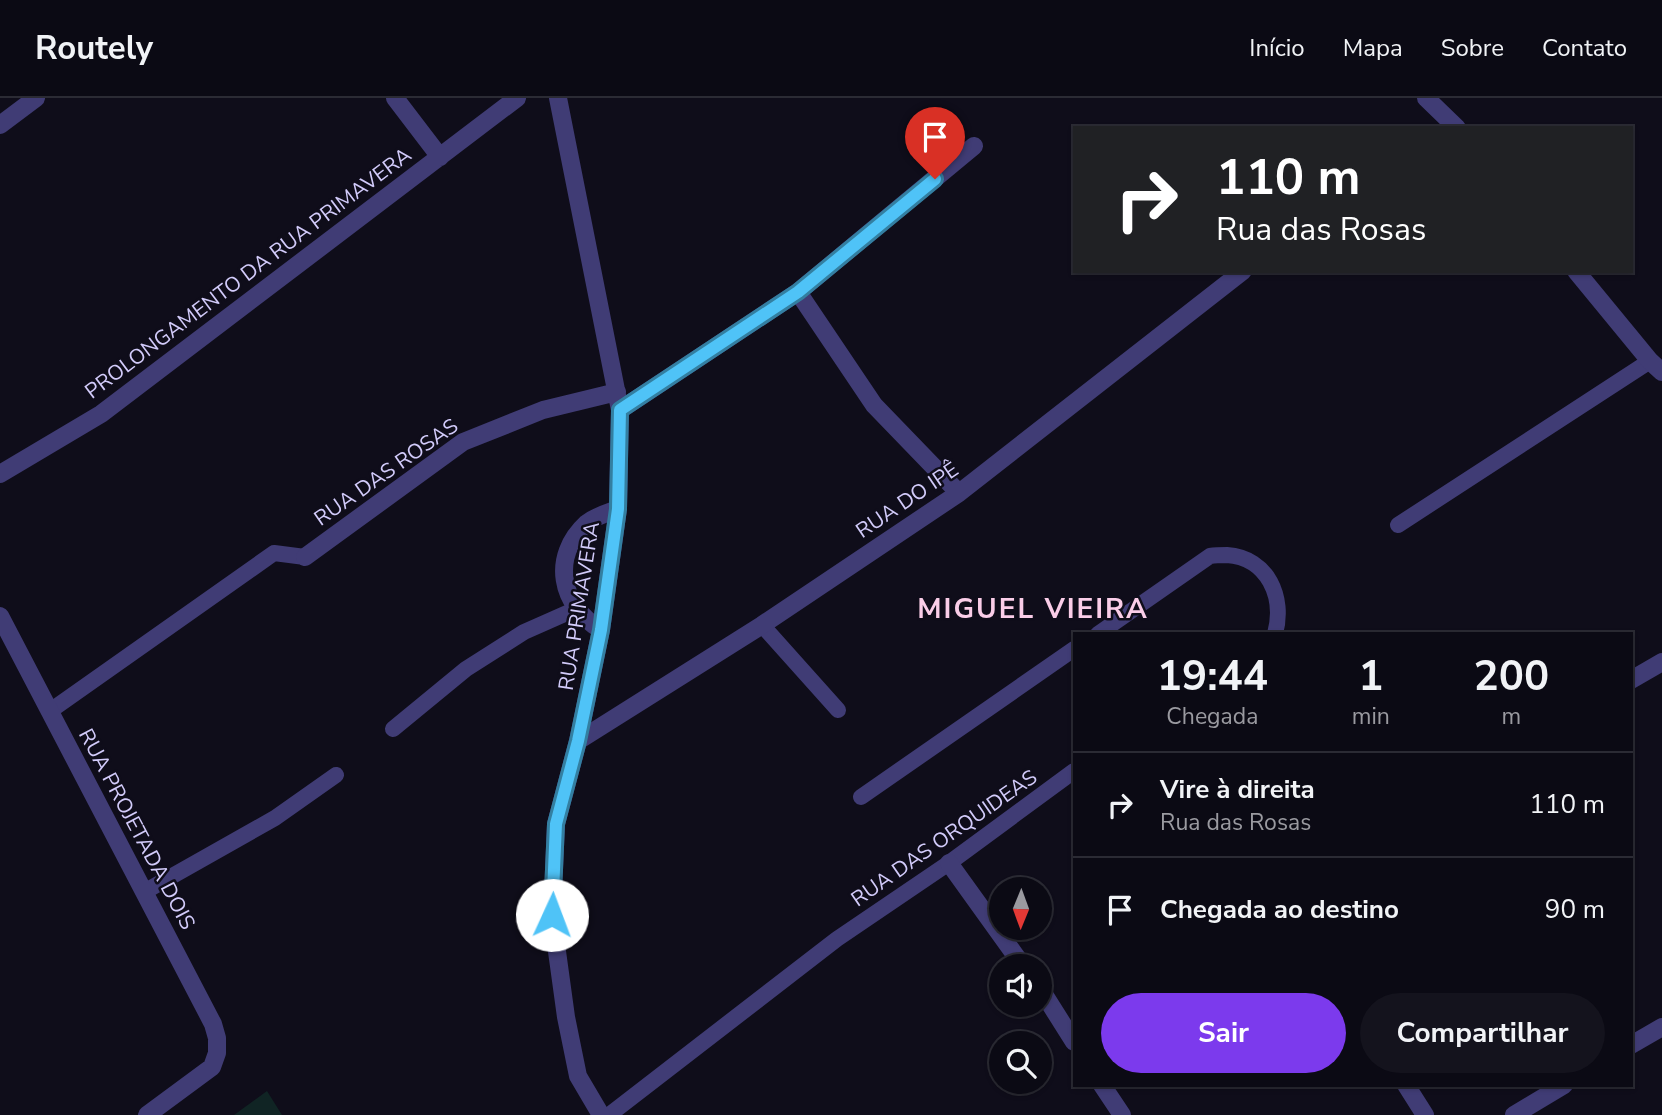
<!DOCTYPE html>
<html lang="pt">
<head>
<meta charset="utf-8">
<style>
	body { margin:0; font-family:"Nunito Sans",sans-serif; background:#14131d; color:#f1f3f6; height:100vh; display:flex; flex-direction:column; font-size:26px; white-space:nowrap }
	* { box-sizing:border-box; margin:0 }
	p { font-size:23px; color:#9a9aa0 }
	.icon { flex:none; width:38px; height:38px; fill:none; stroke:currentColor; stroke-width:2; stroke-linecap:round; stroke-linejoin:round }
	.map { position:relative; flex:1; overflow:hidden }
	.details { position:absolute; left:1073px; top:534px; width:560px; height:455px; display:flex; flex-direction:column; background:#0b0a14; border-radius:0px; box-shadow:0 2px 5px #0004,0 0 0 2px #2b2b34 }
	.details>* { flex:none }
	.hud { position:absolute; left:1073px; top:28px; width:560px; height:147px; border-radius:0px; box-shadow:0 2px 5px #0004,0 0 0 2px #2b2b34; background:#202124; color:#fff; overflow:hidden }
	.needle { width:46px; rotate:181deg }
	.controls { position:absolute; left:989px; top:779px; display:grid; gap:14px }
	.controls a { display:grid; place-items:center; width:63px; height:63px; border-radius:50%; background:#0b0a14; box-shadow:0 2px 5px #0004,0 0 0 2px #2b2b34; font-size:35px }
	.pin { position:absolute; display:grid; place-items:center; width:60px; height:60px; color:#fff; margin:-72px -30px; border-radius:50% 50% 50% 0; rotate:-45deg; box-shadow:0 0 7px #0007 }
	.pin .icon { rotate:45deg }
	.me { position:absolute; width:77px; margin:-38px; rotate:2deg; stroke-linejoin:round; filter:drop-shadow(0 0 5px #0008) }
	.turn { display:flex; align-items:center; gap:24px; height:147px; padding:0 28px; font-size:32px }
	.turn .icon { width:91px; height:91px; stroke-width:2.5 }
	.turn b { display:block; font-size:49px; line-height:60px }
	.eta { display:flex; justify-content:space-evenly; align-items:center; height:119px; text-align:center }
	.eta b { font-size:42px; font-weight:700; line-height:49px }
	.primary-button { display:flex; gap:14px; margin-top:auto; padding:14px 28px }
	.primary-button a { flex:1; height:80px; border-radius:42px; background:#7c3aed; color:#fff; font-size:28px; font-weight:700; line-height:80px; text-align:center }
	.primary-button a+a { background:#14131d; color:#f1f3f6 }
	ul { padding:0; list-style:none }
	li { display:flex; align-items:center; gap:21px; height:105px; padding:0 28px; border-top:2px solid #2b2b34 }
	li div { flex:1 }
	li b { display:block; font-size:26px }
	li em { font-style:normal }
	header { display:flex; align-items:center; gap:42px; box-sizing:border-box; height:98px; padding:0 35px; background:#0b0a14; border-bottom:2px solid #2b2b34 }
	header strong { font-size:33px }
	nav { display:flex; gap:38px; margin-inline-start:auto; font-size:24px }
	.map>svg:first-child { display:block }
</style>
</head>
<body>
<header>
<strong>Routely</strong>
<nav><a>Início</a><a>Mapa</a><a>Sobre</a><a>Contato</a></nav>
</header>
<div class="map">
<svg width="1662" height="1017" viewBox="0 0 1662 1017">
	<rect width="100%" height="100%" fill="#0f0d1a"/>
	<path fill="#102424" d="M267,993L282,1017H234Z"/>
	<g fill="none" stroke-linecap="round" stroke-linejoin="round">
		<path stroke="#403c75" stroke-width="16" d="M1398,427L1650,263
			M762,527L838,612
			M1098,536L1210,458C1216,457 1222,457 1227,457C1268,460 1285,499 1275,536
			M50,613L274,455L305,459
			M393,631L466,571L524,534L576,511
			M861,699L1074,551
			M144,794L275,720L336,677
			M609,1017L837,841L949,765L1074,673"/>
		<path stroke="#403c75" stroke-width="18" d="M395,0L440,59
			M558,0L620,312L618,411L601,532L578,643L556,726L552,817L566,919L578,978L601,1017
			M1426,0L1457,30
			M0,27L36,0
			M1576,173L1650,263L1662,274
			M798,194L874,307L959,395
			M620,312L798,194L974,48
			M0,376L101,316L517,0
			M305,459L463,344L543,312L617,294
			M0,518L213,926L217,940V955L212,969L147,1017
			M601,532C560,507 550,459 587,425C596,418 607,415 618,411
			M1631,582L1662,564
			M578,643L762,527L959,395L1243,173
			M949,765L1023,868
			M1040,890L1074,944
			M1102,987L1122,1017
			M1406,987L1425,1017"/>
		<path stroke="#403c75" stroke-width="18" d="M1631,947L1662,929
			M1514,1017L1564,987"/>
	</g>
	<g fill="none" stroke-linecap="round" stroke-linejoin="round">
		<g stroke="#337fa1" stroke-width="18">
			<path id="route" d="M552,817L556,726L578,643L601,532L618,411L620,312L798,194L935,81"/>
		</g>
		<use href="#route" stroke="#4fc3f7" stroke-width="12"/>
	</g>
	<g text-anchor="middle" stroke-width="5" stroke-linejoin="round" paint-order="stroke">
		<g font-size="21" fill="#d2cbfa" stroke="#0f0d1a">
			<text transform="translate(248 175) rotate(-37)" y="7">PROLONGAMENTO DA RUA PRIMAVERA</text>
			<text transform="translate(386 374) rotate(-35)" y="7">RUA DAS ROSAS</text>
			<text transform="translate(907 402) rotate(-34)" y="7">RUA DO IPÊ</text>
			<text transform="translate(579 508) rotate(-81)" y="7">RUA PRIMAVERA</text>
			<text transform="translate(137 731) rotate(62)" y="7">RUA PROJETADA DOIS</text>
			<text transform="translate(944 740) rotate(-35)" y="7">RUA DAS ORQUIDEAS</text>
		</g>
		<g font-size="28" font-weight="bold" letter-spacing="2" fill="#facde8" stroke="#0f0d1a">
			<text x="1033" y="520">MIGUEL VIEIRA</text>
		</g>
	</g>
</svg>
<div class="controls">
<a><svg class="needle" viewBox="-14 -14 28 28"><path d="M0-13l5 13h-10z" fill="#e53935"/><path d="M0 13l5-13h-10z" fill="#9a9aa0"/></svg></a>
<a><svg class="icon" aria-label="sound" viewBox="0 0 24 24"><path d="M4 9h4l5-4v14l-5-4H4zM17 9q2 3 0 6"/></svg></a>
<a><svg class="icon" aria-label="search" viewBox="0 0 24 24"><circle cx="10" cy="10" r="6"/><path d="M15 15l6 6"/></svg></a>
</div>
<div class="pin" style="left:935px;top:81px;background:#d93025"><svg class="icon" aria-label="arrive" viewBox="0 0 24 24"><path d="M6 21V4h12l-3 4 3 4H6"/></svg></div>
<svg class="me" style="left:552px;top:817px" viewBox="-20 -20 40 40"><circle r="19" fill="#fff"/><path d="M0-13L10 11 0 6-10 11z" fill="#4fc3f7"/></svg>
<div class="hud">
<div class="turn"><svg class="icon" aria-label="right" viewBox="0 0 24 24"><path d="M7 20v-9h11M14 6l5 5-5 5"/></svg><div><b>110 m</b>Rua das Rosas</div></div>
</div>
<section class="details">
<div class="eta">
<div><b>19:44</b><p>Chegada</p></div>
<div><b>1</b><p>min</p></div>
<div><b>200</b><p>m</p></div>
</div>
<ul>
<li><svg class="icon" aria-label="right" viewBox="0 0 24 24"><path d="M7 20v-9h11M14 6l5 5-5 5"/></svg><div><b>Vire à direita</b><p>Rua das Rosas</p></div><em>110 m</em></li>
<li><svg class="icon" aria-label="arrive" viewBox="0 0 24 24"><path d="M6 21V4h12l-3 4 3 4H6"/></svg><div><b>Chegada ao destino</b></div><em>90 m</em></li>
</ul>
<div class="primary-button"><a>Sair</a><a>Compartilhar</a></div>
</section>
</div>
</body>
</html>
